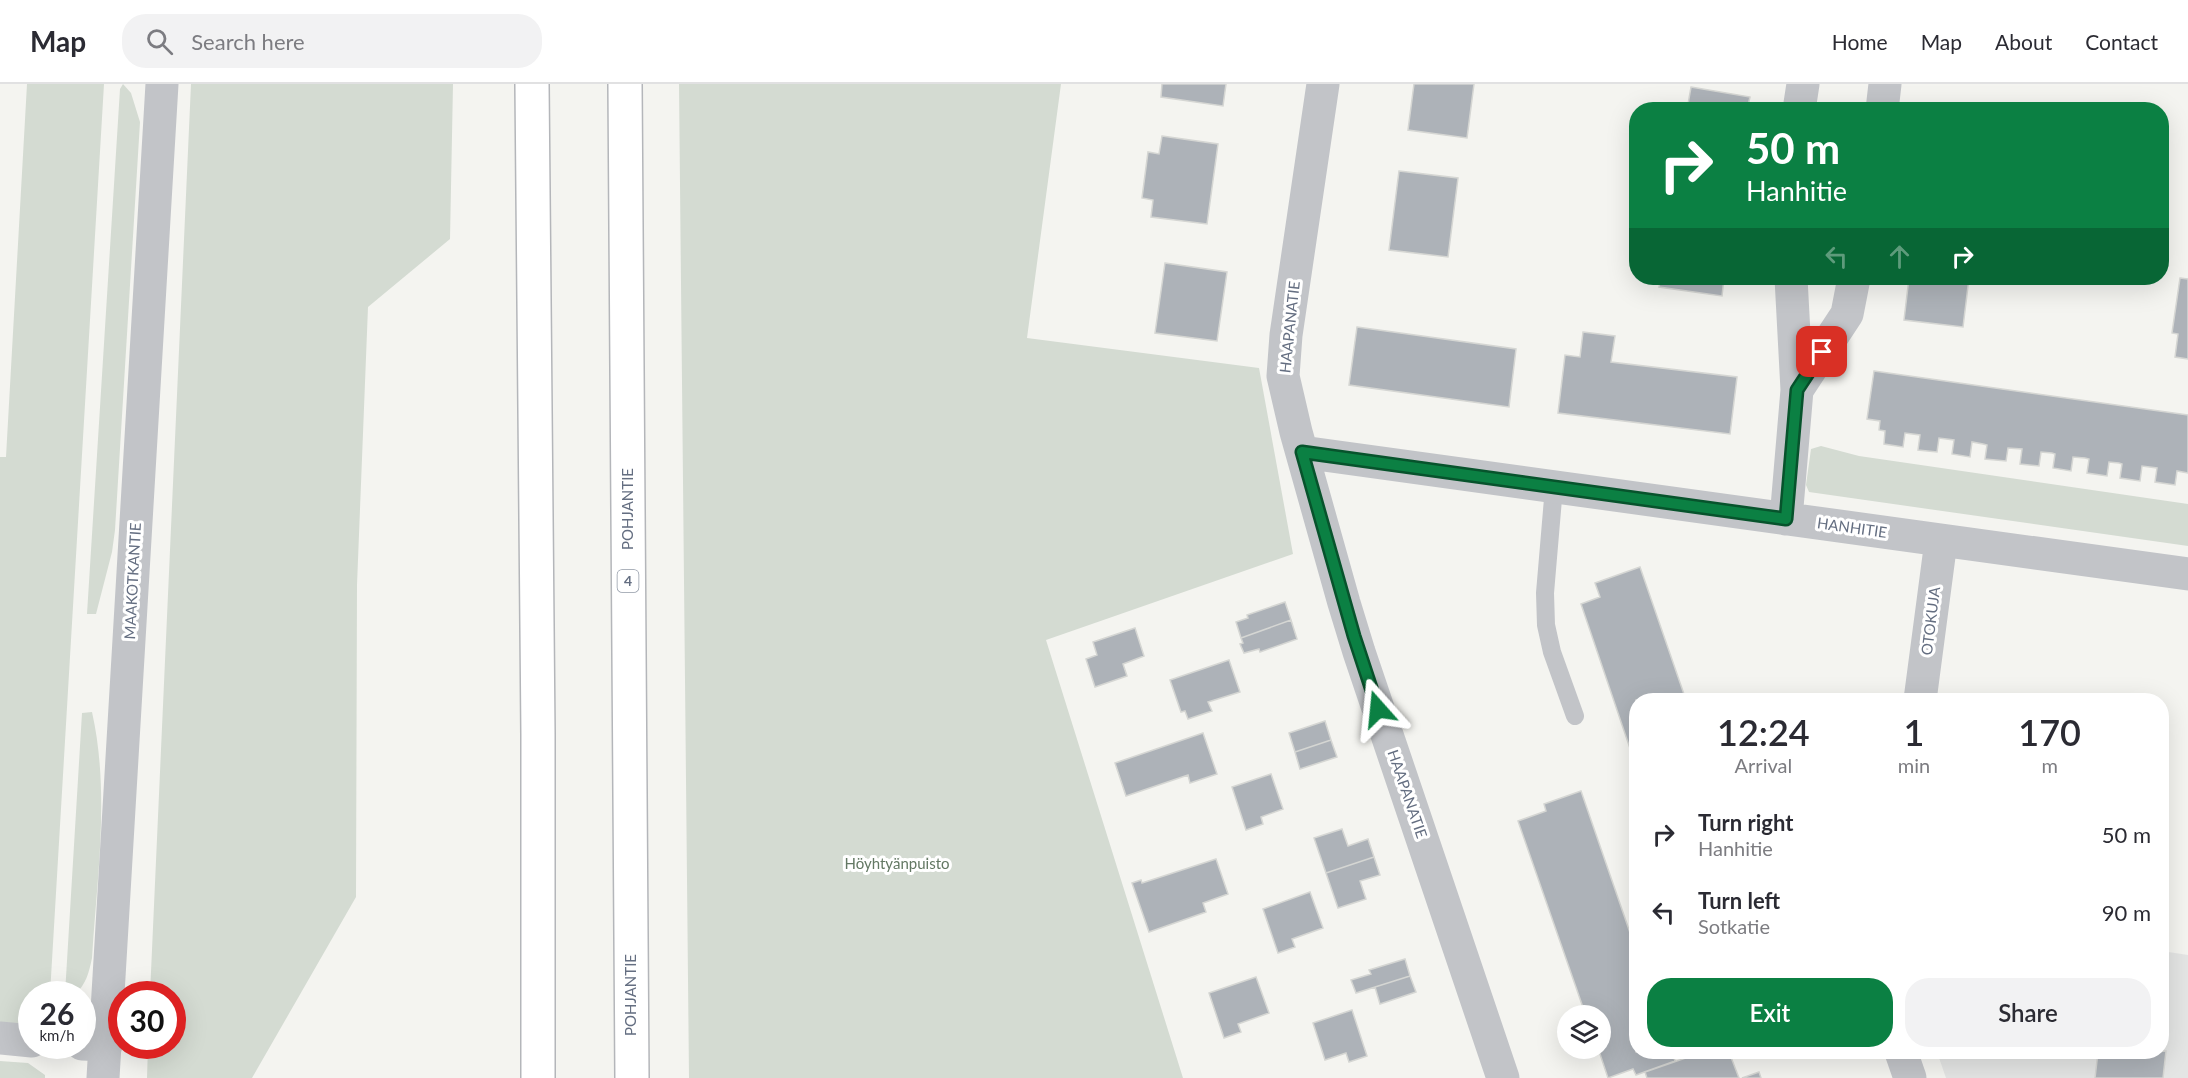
<!DOCTYPE html>
<html lang="en">
<head>
<meta charset="utf-8">
<style>
	body { margin:0; font-family:Lato,sans-serif; background:#f2f2f3; color:#2b2b33; height:100vh; display:flex; flex-direction:column; font-size:22px; white-space:nowrap }
	* { box-sizing:border-box; margin:0 }
	p { font-size:20px; color:#7c7c81 }
	.icon { flex:none; width:33px; height:33px; fill:none; stroke:currentColor; stroke-width:2; stroke-linecap:round; stroke-linejoin:round }
	.map { position:relative; flex:1; overflow:hidden }
	.drawer { position:absolute; left:1629px; top:609px; width:540px; height:366px; display:flex; flex-direction:column; background:#fff; border-radius:24px; box-shadow:0 6px 24px #0002 }
	.drawer>* { flex:none }
	.top-card { position:absolute; left:1629px; top:18px; width:540px; height:183px; border-radius:24px; box-shadow:0 6px 24px #0002; background:#0b8043; color:#fff; overflow:hidden }
	.controls { position:absolute; left:1557px; top:921px; display:grid; gap:12px }
	.controls a { display:grid; place-items:center; width:54px; height:54px; border-radius:50%; background:#fff; box-shadow:0 6px 24px #0002; font-size:30px }
	.speed { position:absolute; left:18px; top:897px; display:flex; gap:12px; font-size:30px; font-weight:700; text-align:center }
	.speed>* { display:grid; place-content:center; width:78px; height:78px; border-radius:50%; background:#fff; box-shadow:0 6px 24px #0002; line-height:1 }
	.speed small { font-size:15px; font-weight:400 }
	.speed .limit { border:9px solid #d22; background:#fff; color:#111 }
	.pin { position:absolute; display:grid; place-items:center; width:51px; height:51px; color:#fff; margin:-26px; border-radius:12px; box-shadow:0 3px 9px #0006 }
	.me { position:absolute; width:66px; margin:-33px; rotate:342deg; stroke-linejoin:round; filter:drop-shadow(0 0 4px #0008) }
	.turn { display:flex; align-items:center; gap:21px; height:126px; padding:0 18px; font-size:27px }
	.turn .icon { width:78px; height:78px; stroke-width:2.5 }
	.turn b { display:block; font-size:42px; line-height:51px }
	.lanes { display:flex; align-items:center; height:57px; padding:0 18px; background:#0003; justify-content:center; gap:30px; direction:ltr }
	.lanes .off { opacity:.35 }
	.eta { display:flex; justify-content:space-evenly; align-items:center; height:102px; text-align:center }
	.eta b { font-size:36px; font-weight:600; line-height:42px }
	.button { display:flex; gap:12px; margin-top:auto; padding:12px 18px }
	.button a { flex:1; height:69px; border-radius:24px; background:#0b8043; color:#fff; font-size:24px; font-weight:600; line-height:69px; text-align:center }
	.button a+a { background:#f2f2f3; color:#2b2b33 }
	ul { padding:0; list-style:none }
	li { display:flex; align-items:center; gap:18px; height:78px; padding:0 18px }
	li div { flex:1 }
	li b { display:block; font-size:22px }
	li em { font-style:normal }
	header { display:flex; align-items:center; gap:36px; box-sizing:border-box; height:84px; padding:0 30px; background:#fff; border-bottom:2px solid #e1e1e2 }
	header strong { font-size:28px }
	nav { display:flex; gap:33px; margin-inline-start:auto; font-size:21px }
	.search { width:420px; height:54px; background:#f2f2f3; display:flex; align-items:center; gap:15px; box-sizing:border-box; padding:0 21px; border-radius:24px; color:#7c7c81; font-size:22px }
	.map>svg:first-child { display:block }
</style>
</head>
<body>
<header>
<strong>Map</strong>
<div class="search"><svg class="icon" aria-label="search" viewBox="0 0 24 24"><circle cx="10" cy="10" r="6"/><path d="M15 15l6 6"/></svg>Search here</div>
<nav><a>Home</a><a>Map</a><a>About</a><a>Contact</a></nav>
</header>
<div class="map">
<svg width="2188" height="994" viewBox="0 0 2188 994">
	<rect width="100%" height="100%" fill="#f4f4f0"/>
	<path fill="#e4e5e4" d="M2162,867L2188,871V994H1946L1937,968H2162Z"/>
	<path fill="#d4dbd2" d="M27,0H104L50,910H32L31,940L0,941V373H6Z
		M123,0L131,9L140,38L115,446L112,468L96,530H87L120,5Z
		M191,0H453L450,155L368,223L357,501L356,813L252,994H147L148,962H172V910H150Z
		M679,0H1061L1027,254L1259,284L1293,470L1046,556L1183,994H689Z
		M1821,362L1859,372L2188,420V462L1809,408L1806,401L1811,365Z
		M92,628C110,708 97,793 92,874C89,888 86,901 75,910H65L82,629Z
		M0,977L28,979L45,991V994H0Z"/>
	<path fill="#adb2b8" stroke="#d5d6d3" stroke-width="1.5" d="M1162,0H1226L1223,22L1161,13Z
		M1414,0H1474L1467,54L1408,46Z
		M1691,3L1750,13L1747,26H1687Z
		M1162,52L1218,60L1207,140L1151,133L1153,116L1142,114L1148,68L1159,70Z
		M1399,87L1458,94L1448,173L1389,166Z
		M1165,179L1227,188L1217,257L1155,249Z
		M1661,194H1724L1722,212L1659,203Z
		M1909,194H1969L1963,243L1904,236Z
		M2180,194L2188,195V275L2175,273L2178,250L2172,249Z
		M1357,243L1516,265L1509,323L1349,301Z
		M1583,248L1615,252L1611,278L1737,293L1730,350L1558,329L1565,271L1580,273Z
		M1874,287L2188,331V389L2177,387L2175,401L2155,398L2157,384L2142,382L2140,397L2120,394L2122,380L2119,379L2109,378L2107,392L2087,389L2089,375L2085,374L2073,373L2071,387L2053,384L2055,370L2052,369L2041,368L2039,382L2020,380L2022,365L2008,364L2006,377L1985,375L1987,361L1983,360L1972,358L1970,373L1952,370L1954,356L1939,354L1937,368L1918,366L1920,351L1905,349L1903,363L1884,360L1885,347L1879,346L1880,337L1867,335Z
		M1640,483L1686,616H1636V682L1581,520L1600,513L1595,499Z
		M1285,518L1291,536L1241,554L1236,538L1248,534L1247,531Z
		M1291,536L1297,555L1260,568L1259,565L1244,569L1240,560L1243,559L1241,554Z
		M1135,544L1144,572L1123,580L1127,592L1095,603L1086,575L1097,571L1093,558Z
		M1229,576L1240,608L1208,618L1212,627L1188,635L1185,627L1181,628L1170,596Z
		M1325,637L1331,656L1295,668L1289,649Z
		M1203,649L1217,690L1190,699L1188,691L1126,712L1115,679Z
		M1331,656L1337,673L1300,685L1295,668Z
		M1271,690L1283,725L1261,733L1263,740L1246,746L1232,703Z
		M1581,707L1636,866V968H1672L1675,977L1636,991L1633,985L1608,994L1598,964H1600V932H1586L1518,737L1546,727L1544,720Z
		M1342,745L1348,762L1368,755L1374,773L1326,789L1314,754Z
		M1374,773L1380,791L1360,797L1366,815L1338,824L1326,789Z
		M1216,775L1228,810L1203,819L1206,828L1149,848L1132,799L1141,796L1142,799Z
		M1310,808L1323,844L1292,855L1295,863L1278,869L1263,825Z
		M1405,875L1410,892L1356,909L1351,896L1371,890L1369,886Z
		M1410,892L1416,908L1380,920L1375,903Z
		M1256,893L1269,929L1238,940L1241,948L1224,954L1209,909Z
		M1352,926L1367,972L1349,978L1346,969L1325,976L1313,939Z
		M2166,967L2163,994H2095L2098,968Z
		M1703,968H1729L1739,994H1647L1645,988Z
		M1759,988L1761,994H1742Z"/>
	<g fill="none" stroke-linecap="round" stroke-linejoin="round">
		<g stroke="#b4b6ba" stroke-width="36">
			<path id="motorway" d="M532,0L538,650V994
				M625,0L632,994"/>
		</g>
		<path stroke="#c2c4c8" stroke-width="18" d="M1554,403L1545,509L1546,541L1552,568L1575,632"/>
		<path stroke="#c2c4c8" stroke-width="33" d="M1323,0L1286,251L1283,292L1296,348L1344,519L1359,568L1503,994
			M1799,26L1803,0
			M1882,26L1885,0
			M1797,306L1847,230L1854,194
			M1302,368L2188,490
			M1786,435L1797,306L1791,194
			M1920,616L1941,457
			M0,954L32,957
			M82,960L106,961
			M1901,968L1910,994"/>
		<path stroke="#c2c4c8" stroke-width="33" d="M103,994L162,0"/>
		<use href="#motorway" stroke="#fff" stroke-width="33"/>
	</g>
	<g fill="none" stroke-linecap="round" stroke-linejoin="round">
		<g stroke="#07532c" stroke-width="15">
			<path id="route" d="M1378,625L1354,552L1302,368L1786,435L1797,306L1822,268"/>
		</g>
		<use href="#route" stroke="#0b8043" stroke-width="10"/>
	</g>
	<g text-anchor="middle" stroke-width="6" stroke-linejoin="round" paint-order="stroke">
		<rect fill="#fff" stroke="#929aa7" stroke-width="1.5" x="617.5" y="486" width="21" height="22" rx="4.5"/>
		<g font-size="14" font-weight="bold" fill="#646e81">
			<text x="628" y="502">4</text>
		</g>
		<g font-size="15" fill="#646e81" stroke="#fff">
			<text transform="translate(1290 243) rotate(-84)" y="5">HAAPANATIE</text>
			<text transform="translate(628 425) rotate(-90)" y="5">POHJANTIE</text>
			<text transform="translate(1852 444) rotate(8)" y="5">HANHITIE</text>
			<text transform="translate(133 497) rotate(-87)" y="5">MAAKOTKANTIE</text>
			<text transform="translate(1931 537) rotate(-83)" y="5">OTOKUJA</text>
			<text transform="translate(1407 710) rotate(71)" y="5">HAAPANATIE</text>
			<text transform="translate(631 911) rotate(-90)" y="5">POHJANTIE</text>
		</g>
		<g font-size="15" fill="#637863" stroke="#fff">
			<text x="897" y="785">Höyhtyänpuisto</text>
		</g>
	</g>
</svg>
<div class="controls">
<a><svg class="icon" aria-label="layers" viewBox="0 0 24 24"><path d="M12 4l9 5-9 5-9-5zM3 14l9 5 9-5"/></svg></a>
</div>
<div class="speed"><div>26<small>km/h</small></div><div class="limit">30</div></div>
<div class="pin" style="left:1822px;top:268px;background:#d93025"><svg class="icon" aria-label="arrive" viewBox="0 0 24 24"><path d="M6 21V4h12l-3 4 3 4H6"/></svg></div>
<svg class="me" style="left:1378px;top:625px" viewBox="-20 -20 40 40"><path d="M0-17L14 15 0 8-14 15z" fill="#0b8043" stroke="#fff" stroke-width="4"/></svg>
<div class="top-card">
<div class="turn"><svg class="icon" aria-label="right" viewBox="0 0 24 24"><path d="M7 20v-9h11M14 6l5 5-5 5"/></svg><div><b>50 m</b>Hanhitie</div></div>
<div class="lanes"><svg class="icon off" aria-label="left" viewBox="0 0 24 24"><path d="M17 20v-9H6M10 6l-5 5 5 5"/></svg><svg class="icon off" aria-label="ahead" viewBox="0 0 24 24"><path d="M12 20V5M6 11l6-6 6 6"/></svg><svg class="icon" aria-label="right" viewBox="0 0 24 24"><path d="M7 20v-9h11M14 6l5 5-5 5"/></svg></div>
</div>
<section class="drawer">
<div class="eta">
<div><b>12:24</b><p>Arrival</p></div>
<div><b>1</b><p>min</p></div>
<div><b>170</b><p>m</p></div>
</div>
<ul>
<li><svg class="icon" aria-label="right" viewBox="0 0 24 24"><path d="M7 20v-9h11M14 6l5 5-5 5"/></svg><div><b>Turn right</b><p>Hanhitie</p></div><em>50 m</em></li>
<li><svg class="icon" aria-label="left" viewBox="0 0 24 24"><path d="M17 20v-9H6M10 6l-5 5 5 5"/></svg><div><b>Turn left</b><p>Sotkatie</p></div><em>90 m</em></li>
</ul>
<div class="button"><a>Exit</a><a>Share</a></div>
</section>
</div>
</body>
</html>
